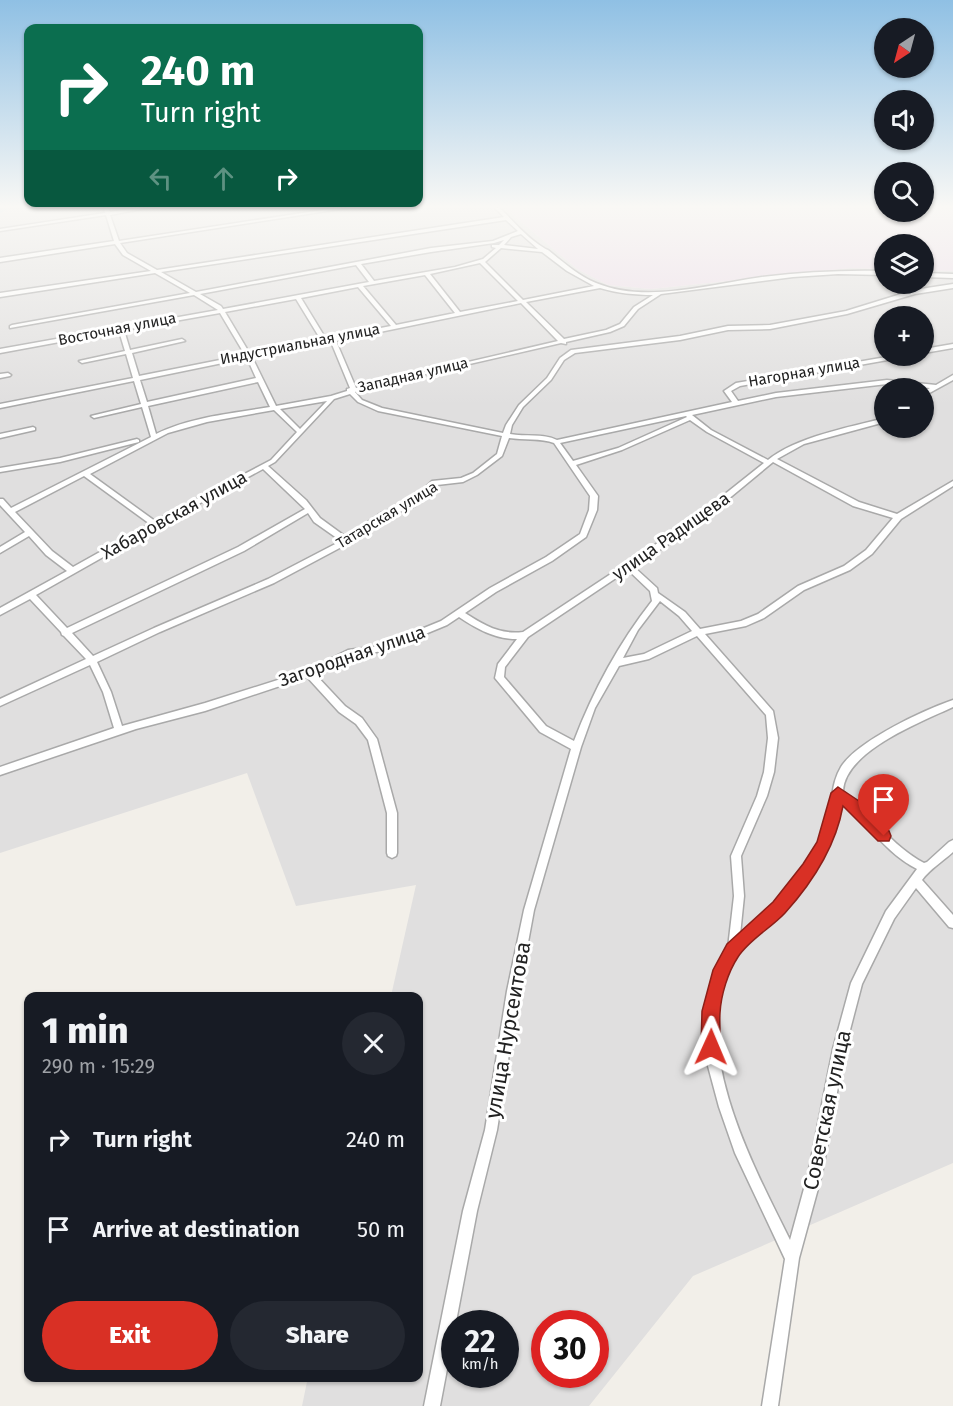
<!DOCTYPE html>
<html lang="en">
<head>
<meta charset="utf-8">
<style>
	body { margin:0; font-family:"Fira Sans",sans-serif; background:#242831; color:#f1f3f6; height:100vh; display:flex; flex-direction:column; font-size:22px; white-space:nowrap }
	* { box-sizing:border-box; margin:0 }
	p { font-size:20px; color:#9ea1a6 }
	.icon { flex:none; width:33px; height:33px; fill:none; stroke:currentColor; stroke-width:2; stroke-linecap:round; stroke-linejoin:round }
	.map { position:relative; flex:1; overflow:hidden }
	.sheet { position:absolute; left:24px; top:992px; width:399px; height:390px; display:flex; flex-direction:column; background:#171b24; border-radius:12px; box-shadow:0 2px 4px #0004 }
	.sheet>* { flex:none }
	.banner { position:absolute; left:24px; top:24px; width:399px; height:183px; border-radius:12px; box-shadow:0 2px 4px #0004; background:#0b6e4f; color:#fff; overflow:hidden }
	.needle { width:39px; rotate:216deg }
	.fabs { position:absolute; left:874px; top:18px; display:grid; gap:12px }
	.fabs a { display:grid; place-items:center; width:60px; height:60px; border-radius:50%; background:#171b24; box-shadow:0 2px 4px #0004; font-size:30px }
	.speed { position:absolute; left:441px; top:1310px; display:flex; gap:12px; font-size:30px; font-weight:700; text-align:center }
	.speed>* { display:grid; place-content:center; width:78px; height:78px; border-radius:50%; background:#171b24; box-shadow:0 2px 4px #0004; line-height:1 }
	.speed small { font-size:15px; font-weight:400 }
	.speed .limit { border:9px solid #d22; background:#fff; color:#111 }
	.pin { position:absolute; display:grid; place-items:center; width:51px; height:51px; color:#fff; margin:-62px -26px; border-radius:50% 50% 50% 0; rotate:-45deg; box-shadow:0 0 6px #0007 }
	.pin .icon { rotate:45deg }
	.me { position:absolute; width:66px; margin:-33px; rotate:1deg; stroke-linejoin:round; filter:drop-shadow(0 0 4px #0008) }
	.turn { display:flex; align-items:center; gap:21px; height:126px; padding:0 18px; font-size:27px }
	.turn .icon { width:78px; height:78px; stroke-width:2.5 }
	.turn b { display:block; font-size:42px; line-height:51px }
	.lanes { display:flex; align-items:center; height:57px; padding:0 18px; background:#0003; justify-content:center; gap:30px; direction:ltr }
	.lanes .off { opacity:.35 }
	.round { display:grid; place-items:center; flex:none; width:63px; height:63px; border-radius:32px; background:#242831 }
	.summary { display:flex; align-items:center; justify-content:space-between; height:102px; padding:0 18px }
	h1 { font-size:36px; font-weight:800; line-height:45px }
	.primary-button { display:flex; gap:12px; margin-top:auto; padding:12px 18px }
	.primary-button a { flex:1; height:69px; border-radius:36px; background:#d93025; color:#fff; font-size:24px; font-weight:800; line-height:69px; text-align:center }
	.primary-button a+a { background:#242831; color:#f1f3f6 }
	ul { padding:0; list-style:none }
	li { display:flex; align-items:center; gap:18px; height:90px; padding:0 18px }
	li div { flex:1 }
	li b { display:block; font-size:22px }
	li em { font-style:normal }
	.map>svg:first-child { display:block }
</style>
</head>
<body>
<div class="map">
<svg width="953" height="1406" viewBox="0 0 953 1406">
	<rect width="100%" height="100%" fill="#f2efe9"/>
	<path fill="#e0dfdf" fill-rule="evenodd" d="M0,208H505L577,269L608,285L651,289L851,268L885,269V284H924V270L953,271V1163L693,1276L589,1406H302L308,1377H418V996H391L416,885L296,906L247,773L0,853ZM885,316H924V356H885ZM885,388H924V428H885ZM454,1323H506V1374H454ZM544,1323H596V1374H544Z"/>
	<path fill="#ebdbe8" d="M505,208H885V212L953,208V271L924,270V244H885V269L851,268L651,289L608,285L577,269Z"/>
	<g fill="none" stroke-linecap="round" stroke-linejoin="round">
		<path fill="#aad3df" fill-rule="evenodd" d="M0,208H10L0,213Z"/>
		<g stroke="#a9a9a9" stroke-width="3">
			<path id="minor" d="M104,208H108L110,212L135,208H147L110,215L119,241L335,208H347L120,243L127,253L157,270L504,217L495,208H500C513,221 527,238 544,248C545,249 546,249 548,250C562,261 577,275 596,283C646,304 710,284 762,277C803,272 844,270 885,271V275L838,274L793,277L661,294L638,309L624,326L610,332L566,342V344L561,343L369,387L355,392L362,400L382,408L503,433L506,425L519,405L547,378L560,358L571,350L680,336L728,326L770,325L846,311L914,290L953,284V288L915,294L847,314L770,329L728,330L680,340L575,353L564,360L551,380L523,407L512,425L510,434C525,437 543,433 557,440L732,402L724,391L736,383L892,356H902L899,358L740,386L731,391L738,401L776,393L887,380L936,385L953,375V380L924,396V391L930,388L887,384L776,397L692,415L711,430L768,460C796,437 850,427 885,418V422L804,444L777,459L859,502L897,514L953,481V486L901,519L872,554L850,570L804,590L764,618L746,626L705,634L773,711L778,738L774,772L767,796L741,856L744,896L740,935C778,903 812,867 827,820C833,802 831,783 841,767C857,741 924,710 953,700V707C921,722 845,751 843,791C870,814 892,846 924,863L927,862L949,842L953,840V852C943,861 929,870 922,880L953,915V928L949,927L916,888L894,919L862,984L845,1049L822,1174L799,1258L778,1406H762L785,1259L735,1153L719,1107L708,1066L705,1025L710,987L728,948L734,896L731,856L757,796L764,772L768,738L766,715L697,636L649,659L619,666L595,708L581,747L534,910L519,991L497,1130L477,1211L440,1406H424L463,1211L485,1130L507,991L524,910L571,749L540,732L495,678L498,664L517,639C495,639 477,629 459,617L447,625L384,651L352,655L315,674L345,706L362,718L377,739L397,813V853L396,856L392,858L388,856L387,853V813L368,740L356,724L339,712L307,677L205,711L136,729L0,775V767L114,728L103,692L90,665L0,706V699L86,659L64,636L62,635L61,632L30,599L0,615V608L67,571L46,555L29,536L0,553V547L25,532L0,505V499H3L11,508L151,437L142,407L94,418L91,416L141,404L134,381L0,408V404L133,378L126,354L82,363L79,361L125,351L119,331L0,353V349L218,310L194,295L10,328V326L12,325L190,293L155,273L0,297V293L151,271L123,255L115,244L0,262V258L114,241L106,215L0,231V229L105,213ZM506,220L518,231L493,241L431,248L196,292L161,272ZM521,234L538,249L504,245L511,237ZM504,240L499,245H492V247L496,248L483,259L455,267L374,281L361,264L431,252L494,243ZM501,248L542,252L567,271L594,286L523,300L485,262ZM480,263L518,301L460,312L430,274ZM356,265L369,282L223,309L221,306L200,294ZM425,275L455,313L396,325L363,286ZM358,287L391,326L334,337L332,336L326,339L301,298ZM600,288C617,293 635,295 653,295L634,307L620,324L606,330L564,339L526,302ZM296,299L321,340L250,354L225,312ZM521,303L558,341L356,388L336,341ZM220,313L245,355L139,376L132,353L185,341L182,339L130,350L124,330ZM331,342L350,388L347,389V391L331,396L276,406L252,357ZM247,358L256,378L147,402L140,380ZM258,382L270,407C234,413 190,417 156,434L148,406ZM350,394L358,402L378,411L502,436L497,454L473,473L461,478L432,481L409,502L381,513L346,537L320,518L306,500L268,466L275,462L334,399ZM327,401L300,429L280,409ZM274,410L297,432L271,460L155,521L90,474L168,433L207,422ZM686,416L687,417L618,448L573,461L560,443ZM690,420L707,432L764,463L691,521L523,632C500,635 484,625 465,613L496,592L552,561L586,537L597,510L598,496L576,465L622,450ZM509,438C522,440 542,438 554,443L590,496L589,510L580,534L546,557L490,588L441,621L380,646L348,650L306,671L205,703L122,726L111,692L97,662L160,632L274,583L349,543L387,517L415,506L437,485L463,482L477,475L502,456ZM773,462L853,506L893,518L866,550L844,566L798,586L758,614L741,621L700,629L685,612L658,593L657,588L634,567L697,525ZM263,469L305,509L238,547L67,628L36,595L158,526ZM84,476L150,524L73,567L52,551L15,512ZM308,513L314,522L341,541L268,579L154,628L93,656L72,633L244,551ZM628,570L650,591L652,601C619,643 593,691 574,741L546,726L504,677L505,667L528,637ZM660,601L679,616L692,631L644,654L623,658L638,630ZM842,802C868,824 886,853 917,869L886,911L851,983L833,1049L808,1174L790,1240C754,1167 692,1054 728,973C732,965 734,956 741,949C750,939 762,932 771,922C805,889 831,849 842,802Z
				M924,273L953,274V278L924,277Z
				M953,344V348L924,353V349Z
				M8,373L11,375L10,376L0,378V374Z
				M33,427L35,428V430L0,438V434Z
				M137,439L139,440V442L60,462L0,472V468L60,458Z"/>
		</g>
		<use href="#minor" fill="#fff" fill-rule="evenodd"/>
	</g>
	<linearGradient id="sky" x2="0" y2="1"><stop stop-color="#8fc0e4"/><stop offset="0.51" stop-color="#f9f8f5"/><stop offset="1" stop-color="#f9f8f5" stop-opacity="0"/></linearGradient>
	<rect width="953" height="405" fill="url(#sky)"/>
	<path fill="#d93025" stroke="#8d1f18" stroke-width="1.5" d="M838,787L865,805L889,831L891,836L889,841H878L843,806C836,845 812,883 785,913C771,928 749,940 738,957C728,972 721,995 720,1013C719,1026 722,1041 717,1054L711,1056L704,1054L701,1047L702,1011L713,970L727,944L773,902L803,864L817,842L831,793Z"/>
	<g text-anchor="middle" stroke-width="6" stroke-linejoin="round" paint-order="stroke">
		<g font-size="15" fill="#222" stroke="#fff">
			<text transform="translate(117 329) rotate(-11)" y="5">Восточная улица</text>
			<text transform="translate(300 344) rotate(-11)" y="5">Индустриальная улица</text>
			<text transform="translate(804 372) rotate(-10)" y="5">Нагорная улица</text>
			<text transform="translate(413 375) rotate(-13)" y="5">Западная улица</text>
			<text transform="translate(387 515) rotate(-31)" y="5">Татарская улица</text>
		</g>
		<g font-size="18" fill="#222" stroke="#fff">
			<text transform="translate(174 515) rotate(-29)" y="6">Хабаровская улица</text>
			<text transform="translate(671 536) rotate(-35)" y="6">улица Радищева</text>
			<text transform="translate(352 656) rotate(-19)" y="6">Загородная улица</text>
		</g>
		<g font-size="21" fill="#222" stroke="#fff">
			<text transform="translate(508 1030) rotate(-80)" y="7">улица Нурсеитова</text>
			<text transform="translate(827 1110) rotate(-78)" y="7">Советская улица</text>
		</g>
	</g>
</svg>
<div class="fabs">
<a><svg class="needle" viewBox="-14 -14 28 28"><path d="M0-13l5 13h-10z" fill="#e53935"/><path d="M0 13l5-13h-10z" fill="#9ea1a6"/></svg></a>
<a><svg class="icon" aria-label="sound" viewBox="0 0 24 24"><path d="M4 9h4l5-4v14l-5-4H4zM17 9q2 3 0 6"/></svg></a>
<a><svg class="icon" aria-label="search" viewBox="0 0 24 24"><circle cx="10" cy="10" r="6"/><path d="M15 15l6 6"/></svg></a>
<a><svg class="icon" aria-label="layers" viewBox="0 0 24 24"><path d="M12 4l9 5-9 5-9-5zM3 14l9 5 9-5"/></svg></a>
<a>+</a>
<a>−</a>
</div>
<div class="speed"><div>22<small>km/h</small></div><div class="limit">30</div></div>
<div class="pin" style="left:884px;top:836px;background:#d93025"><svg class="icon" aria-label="arrive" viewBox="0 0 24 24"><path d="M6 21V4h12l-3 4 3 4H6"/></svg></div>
<svg class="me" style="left:711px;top:1047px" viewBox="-20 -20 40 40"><path d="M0-17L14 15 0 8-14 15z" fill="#d93025" stroke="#fff" stroke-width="4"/></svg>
<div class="banner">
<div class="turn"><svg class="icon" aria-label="right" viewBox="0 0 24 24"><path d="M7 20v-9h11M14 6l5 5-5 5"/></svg><div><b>240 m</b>Turn right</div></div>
<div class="lanes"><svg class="icon off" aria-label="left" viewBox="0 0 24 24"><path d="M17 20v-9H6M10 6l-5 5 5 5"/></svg><svg class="icon off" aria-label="ahead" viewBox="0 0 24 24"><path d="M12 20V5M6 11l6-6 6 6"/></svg><svg class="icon" aria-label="right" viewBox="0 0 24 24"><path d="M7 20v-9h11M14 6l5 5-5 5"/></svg></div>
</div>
<section class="sheet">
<div class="summary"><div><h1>1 min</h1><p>290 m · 15:29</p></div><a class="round"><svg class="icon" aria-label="close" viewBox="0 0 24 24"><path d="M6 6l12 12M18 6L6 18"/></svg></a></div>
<ul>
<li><svg class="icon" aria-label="right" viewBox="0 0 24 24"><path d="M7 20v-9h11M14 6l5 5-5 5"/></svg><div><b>Turn right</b></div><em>240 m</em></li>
<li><svg class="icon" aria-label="arrive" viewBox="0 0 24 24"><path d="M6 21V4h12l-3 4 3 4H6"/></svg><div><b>Arrive at destination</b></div><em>50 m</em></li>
</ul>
<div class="primary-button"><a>Exit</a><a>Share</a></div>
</section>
</div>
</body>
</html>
